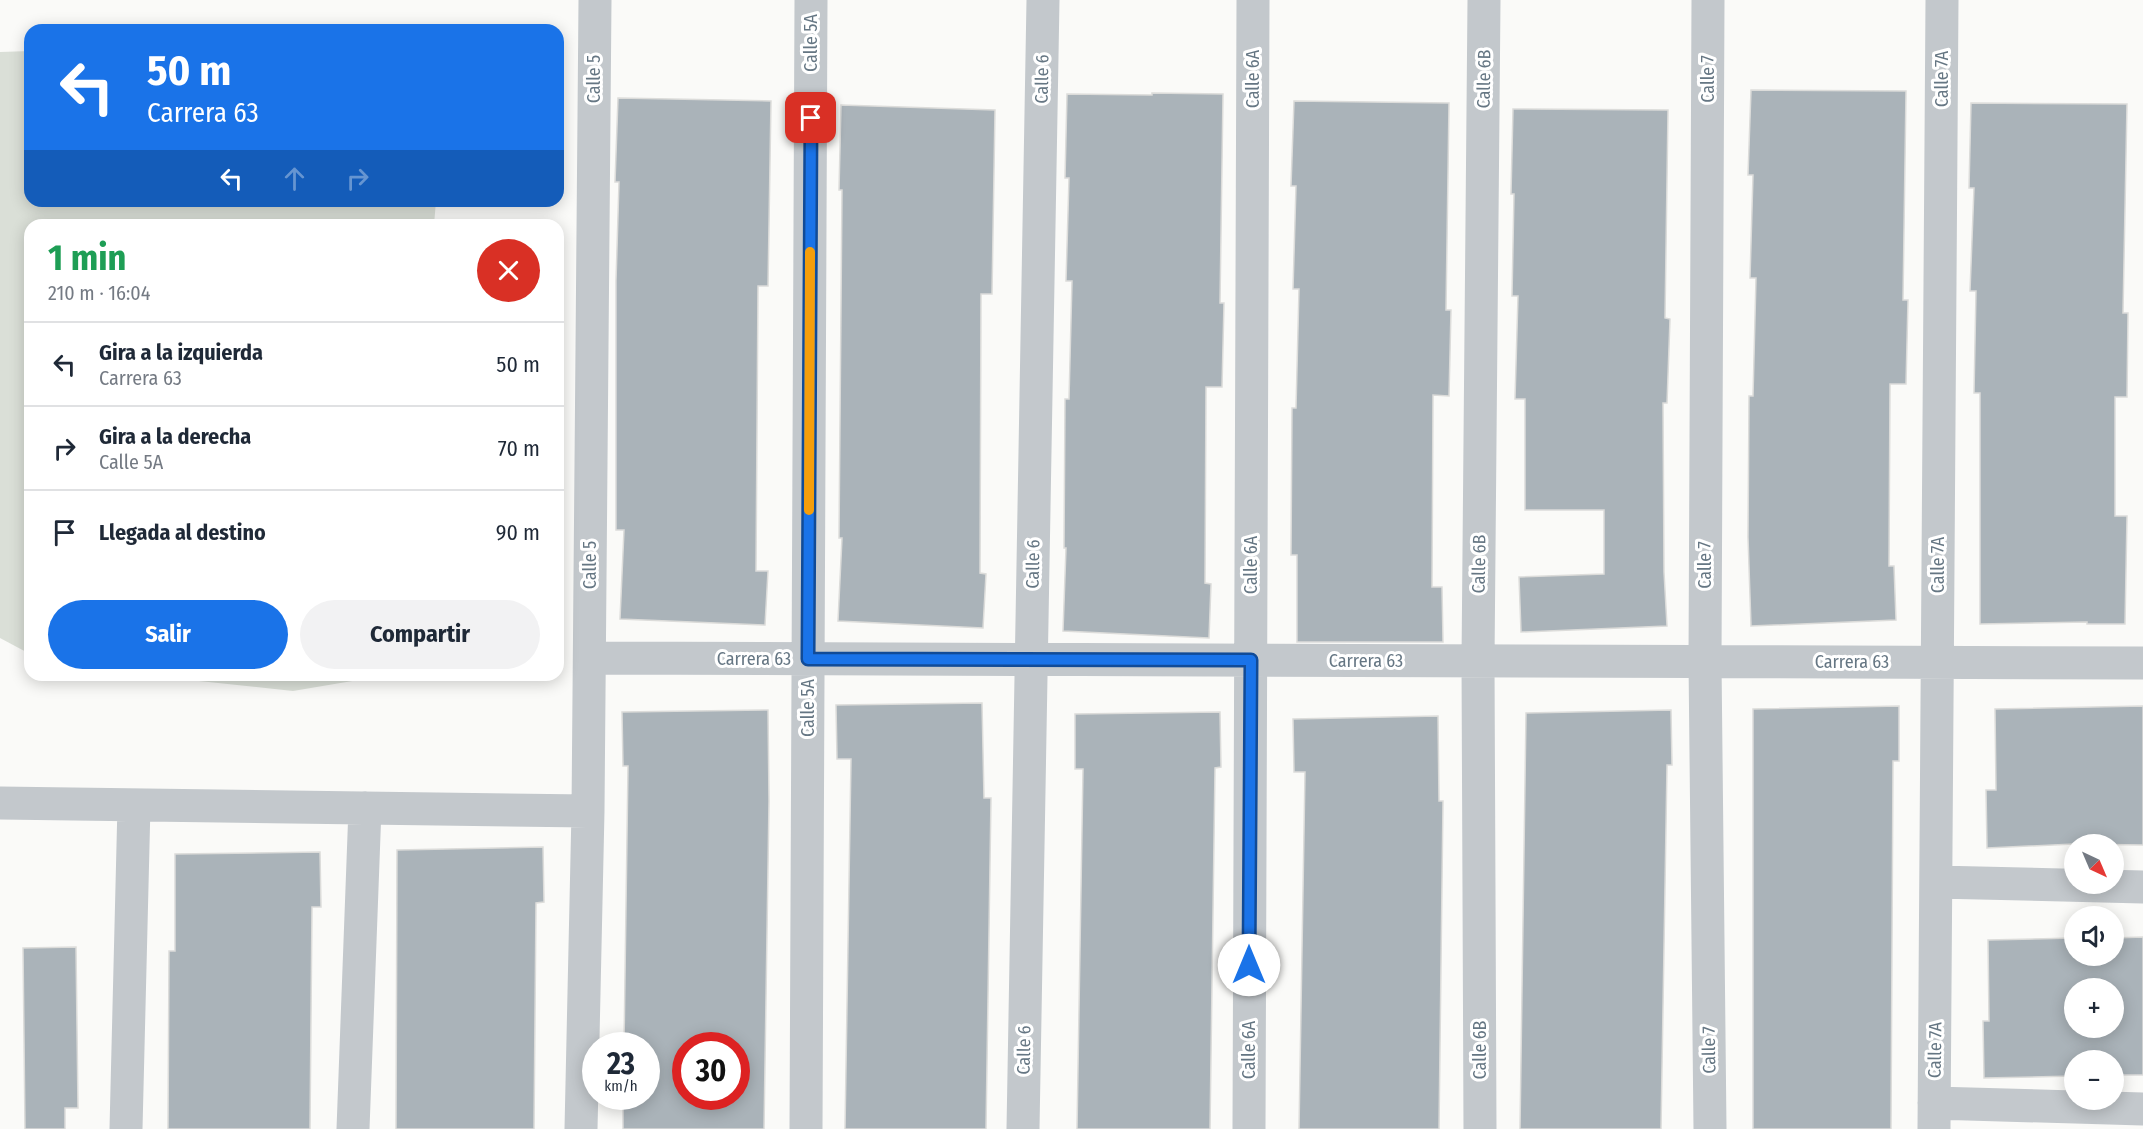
<!DOCTYPE html>
<html lang="es">
<head>
<meta charset="utf-8">
<style>
	body { margin:0; font-family:"Fira Sans Condensed",sans-serif; background:#f2f2f3; color:#1f2937; height:100vh; display:flex; flex-direction:column; font-size:22px; white-space:nowrap }
	* { box-sizing:border-box; margin:0 }
	p { font-size:20px; color:#747a83 }
	.icon { flex:none; width:33px; height:33px; fill:none; stroke:currentColor; stroke-width:2; stroke-linecap:round; stroke-linejoin:round }
	.map { position:relative; flex:1; overflow:hidden }
	.sheet { position:absolute; left:24px; top:219px; width:540px; height:462px; display:flex; flex-direction:column; background:#fff; border-radius:18px; box-shadow:0 3px 15px #0003 }
	.sheet>* { flex:none }
	.guide { position:absolute; left:24px; top:24px; width:540px; height:183px; border-radius:18px; box-shadow:0 3px 15px #0003; background:#1a73e8; color:#fff; overflow:hidden }
	.needle { width:39px; rotate:136deg }
	.buttons { position:absolute; left:2064px; top:834px; display:grid; gap:12px }
	.buttons a { display:grid; place-items:center; width:60px; height:60px; border-radius:50%; background:#fff; box-shadow:0 3px 15px #0003; font-size:30px }
	.speed { position:absolute; left:582px; top:1032px; display:flex; gap:12px; font-size:30px; font-weight:700; text-align:center }
	.speed>* { display:grid; place-content:center; width:78px; height:78px; border-radius:50%; background:#fff; box-shadow:0 3px 15px #0003; line-height:1 }
	.speed small { font-size:15px; font-weight:400 }
	.speed .limit { border:9px solid #d22; background:#fff; color:#111 }
	.pin { position:absolute; display:grid; place-items:center; width:51px; height:51px; color:#fff; margin:-26px; border-radius:12px; box-shadow:0 3px 9px #0006 }
	.me { position:absolute; width:66px; margin:-33px; rotate:0deg; stroke-linejoin:round; filter:drop-shadow(0 0 4px #0008) }
	.turn { display:flex; align-items:center; gap:21px; height:126px; padding:0 24px; font-size:27px }
	.turn .icon { width:78px; height:78px; stroke-width:2.5 }
	.turn b { display:block; font-size:42px; line-height:51px }
	.lanes { display:flex; align-items:center; height:57px; padding:0 24px; background:#0003; justify-content:center; gap:30px; direction:ltr }
	.lanes .off { opacity:.35 }
	.round { display:grid; place-items:center; flex:none; width:63px; height:63px; border-radius:32px; background:#f2f2f3 }
	.headline { display:flex; align-items:center; justify-content:space-between; height:102px; padding:0 24px }
	h1 { font-size:36px; font-weight:700; line-height:45px; color:#1e9e55 }
	.primary-button { display:flex; gap:12px; margin-top:auto; padding:12px 24px }
	.primary-button a { flex:1; height:69px; border-radius:36px; background:#1a73e8; color:#fff; font-size:24px; font-weight:700; line-height:69px; text-align:center }
	.primary-button a+a { background:#f2f2f3; color:#1f2937 }
	ul { padding:0; list-style:none }
	li { display:flex; align-items:center; gap:18px; height:84px; padding:0 24px; border-top:2px solid #e0e1e3 }
	li div { flex:1 }
	li b { display:block; font-size:22px }
	li em { font-style:normal }
	.map>svg:first-child { display:block }
</style>
</head>
<body>
<div class="map">
<svg width="2143" height="1129" viewBox="0 0 2143 1129">
	<rect width="100%" height="100%" fill="#fafaf8"/>
	<path fill="#dadfd7" d="M30,51V201H436L434,225H30V654L0,638V52Z
		M142,675H388L293,691Z"/>
	<path fill="#aab3b9" stroke="#dcdcda" stroke-width="1.5" fill-rule="evenodd" d="M1751,90L1906,91L1903,300H1908L1906,384H1890L1889,566H1894L1896,620L1751,626L1748,537L1749,396H1753L1756,278H1750L1753,175H1748Z
		M1152,93L1223,94L1220,303H1224L1222,387H1206L1205,583L1211,584L1209,638L1063,631L1066,548H1064L1065,399H1069L1072,281H1066L1069,178H1065L1067,94L1152,95Z
		M618,98L771,101L768,286H758L756,571H768L765,625L620,619L624,530H616V281L619,182H615Z
		M1294,101L1449,103L1446,310H1451L1449,396L1433,395L1432,587H1442L1443,642H1297V555H1291L1292,408H1296L1299,289H1293L1296,186H1291Z
		M1971,103L2127,104L2123,313H2128L2127,397H2115V516H2127L2125,624H2087V622L1980,624V393H1974L1976,291H1970L1974,188H1969Z
		M841,105L995,110L992,294H981L980,573L986,574L983,628L838,621L842,538H839L842,190H839Z
		M1513,109L1668,110L1665,318L1670,319L1667,403H1663L1664,572L1667,626L1521,632L1519,577L1604,574V510H1525V399H1515L1518,296H1512L1514,194H1511Z
		M982,703L984,798H991L986,1129H845L851,759H837L836,705Z
		M1899,706V761H1893L1891,1129H1753V709Z
		M2143,706V845L2074,844L1987,848L1986,790H1996L1995,709Z
		M768,710L769,801L764,1129H623V1096H646V1046H624L628,766H623L622,712ZM686,1046H736V1096H686Z
		M1671,710L1672,765H1667L1661,1129H1520L1526,713Z
		M1220,712L1221,767L1215,768L1210,1129H1077L1083,769H1075V714Z
		M1438,716L1439,801H1443L1439,1129H1299L1305,772H1294L1293,719Z
		M543,847L544,902L536,903L534,1129H396L397,850Z
		M320,852L321,907H312L310,1129H168L169,951H175V854Z
		M2143,937V1075H2114V1060H2074V1076L1984,1078L1983,1021H1989L1988,940L2074,938V956H2114V938ZM2074,988H2114V1028H2074Z
		M76,947L78,1108H65V1129H25L23,948Z"/>
	<g fill="none" stroke-linecap="round" stroke-linejoin="round">
		<path stroke="#c3c8cc" stroke-width="33" d="M1708,0L1705,661L1710,1129
			M590,658L2143,663
			M0,803L588,811
			M1936,882L2143,887
			M1934,1103L2143,1109
			M126,1129L134,805
			M353,1129L365,808
			M581,1129L588,811L595,0
			M806,1129L811,0
			M1023,1129L1043,0
			M1249,1129L1253,0
			M1480,1129L1478,661L1484,0
			M1934,1129L1942,0"/>
	</g>
	<g fill="none" stroke-linecap="round" stroke-linejoin="round">
		<g stroke="#114b97" stroke-width="15">
			<path id="route" d="M811,118L808,659L1251,660L1249,965"/>
		</g>
		<use href="#route" stroke="#1a73e8" stroke-width="10"/>
		<path stroke="#f59e0b" stroke-width="10" d="M809,510L810,252"/>
	</g>
	<g text-anchor="middle" stroke-width="6" stroke-linejoin="round" paint-order="stroke">
		<g font-size="18" fill="#657683" stroke="#fff">
			<text transform="translate(811 43) rotate(-90)" y="6">Calle 5A</text>
			<text transform="translate(594 79) rotate(-90)" y="6">Calle 5</text>
			<text transform="translate(1042 79) rotate(-89)" y="6">Calle 6</text>
			<text transform="translate(1253 79) rotate(-90)" y="6">Calle 6A</text>
			<text transform="translate(1484 79) rotate(-89)" y="6">Calle 6B</text>
			<text transform="translate(1708 79) rotate(-90)" y="6">Calle 7</text>
			<text transform="translate(1942 79) rotate(-90)" y="6">Calle 7A</text>
			<text transform="translate(1033 564) rotate(-89)" y="6">Calle 6</text>
			<text transform="translate(1479 564) rotate(-89)" y="6">Calle 6B</text>
			<text transform="translate(590 565) rotate(-90)" y="6">Calle 5</text>
			<text transform="translate(1251 565) rotate(-90)" y="6">Calle 6A</text>
			<text transform="translate(1705 565) rotate(-90)" y="6">Calle 7</text>
			<text transform="translate(1938 565) rotate(-90)" y="6">Calle 7A</text>
			<text x="754" y="665">Carrera 63</text>
			<text x="1366" y="667">Carrera 63</text>
			<text x="1852" y="668">Carrera 63</text>
			<text transform="translate(808 708) rotate(-90)" y="6">Calle 5A</text>
			<text transform="translate(1024 1050) rotate(-89)" y="6">Calle 6</text>
			<text transform="translate(1249 1050) rotate(-90)" y="6">Calle 6A</text>
			<text transform="translate(1480 1050) rotate(-90)" y="6">Calle 6B</text>
			<text transform="translate(1709 1050) rotate(-91)" y="6">Calle 7</text>
			<text transform="translate(1935 1050) rotate(-89)" y="6">Calle 7A</text>
		</g>
	</g>
</svg>
<div class="buttons">
<a><svg class="needle" viewBox="-14 -14 28 28"><path d="M0-13l5 13h-10z" fill="#e53935"/><path d="M0 13l5-13h-10z" fill="#747a83"/></svg></a>
<a><svg class="icon" aria-label="sound" viewBox="0 0 24 24"><path d="M4 9h4l5-4v14l-5-4H4zM17 9q2 3 0 6"/></svg></a>
<a>+</a>
<a>−</a>
</div>
<div class="speed"><div>23<small>km/h</small></div><div class="limit">30</div></div>
<div class="pin" style="left:811px;top:118px;background:#d93025"><svg class="icon" aria-label="arrive" viewBox="0 0 24 24"><path d="M6 21V4h12l-3 4 3 4H6"/></svg></div>
<svg class="me" style="left:1249px;top:965px" viewBox="-20 -20 40 40"><circle r="19" fill="#fff"/><path d="M0-13L10 11 0 6-10 11z" fill="#1a73e8"/></svg>
<div class="guide">
<div class="turn"><svg class="icon" aria-label="left" viewBox="0 0 24 24"><path d="M17 20v-9H6M10 6l-5 5 5 5"/></svg><div><b>50 m</b>Carrera 63</div></div>
<div class="lanes"><svg class="icon" aria-label="left" viewBox="0 0 24 24"><path d="M17 20v-9H6M10 6l-5 5 5 5"/></svg><svg class="icon off" aria-label="ahead" viewBox="0 0 24 24"><path d="M12 20V5M6 11l6-6 6 6"/></svg><svg class="icon off" aria-label="right" viewBox="0 0 24 24"><path d="M7 20v-9h11M14 6l5 5-5 5"/></svg></div>
</div>
<section class="sheet">
<div class="headline"><div><h1>1 min</h1><p>210 m · 16:04</p></div><a class="round" style="background:#d93025;color:#fff"><svg class="icon" aria-label="close" viewBox="0 0 24 24"><path d="M6 6l12 12M18 6L6 18"/></svg></a></div>
<ul>
<li><svg class="icon" aria-label="left" viewBox="0 0 24 24"><path d="M17 20v-9H6M10 6l-5 5 5 5"/></svg><div><b>Gira a la izquierda</b><p>Carrera 63</p></div><em>50 m</em></li>
<li><svg class="icon" aria-label="right" viewBox="0 0 24 24"><path d="M7 20v-9h11M14 6l5 5-5 5"/></svg><div><b>Gira a la derecha</b><p>Calle 5A</p></div><em>70 m</em></li>
<li><svg class="icon" aria-label="arrive" viewBox="0 0 24 24"><path d="M6 21V4h12l-3 4 3 4H6"/></svg><div><b>Llegada al destino</b></div><em>90 m</em></li>
</ul>
<div class="primary-button"><a>Salir</a><a>Compartir</a></div>
</section>
</div>
</body>
</html>
